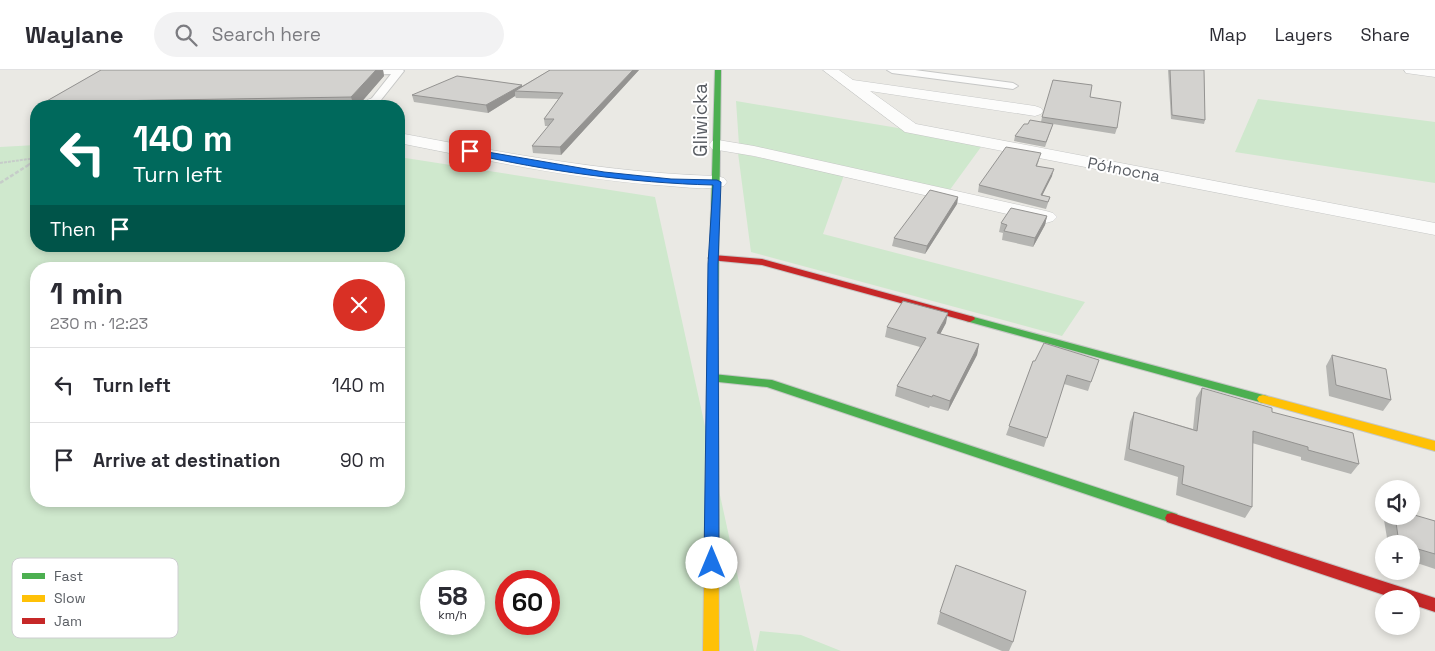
<!DOCTYPE html>
<html lang="en">
<head>
<meta charset="utf-8">
<style>
	body { margin:0; font-family:"Space Grotesk",sans-serif; background:#f2f2f3; color:#2b2b33; height:100vh; display:flex; flex-direction:column; font-size:19px; white-space:nowrap }
	* { box-sizing:border-box; margin:0 }
	p { font-size:16px; color:#7c7c81 }
	.icon { flex:none; width:28px; height:28px; fill:none; stroke:currentColor; stroke-width:2; stroke-linecap:round; stroke-linejoin:round }
	.map { position:relative; flex:1; overflow:hidden }
	.sheet { position:absolute; left:30px; top:192px; width:375px; height:245px; display:flex; flex-direction:column; background:#fff; border-radius:20px; box-shadow:0 2px 8px #0003 }
	.sheet>* { flex:none }
	.top-card { position:absolute; left:30px; top:30px; width:375px; height:152px; border-radius:20px; box-shadow:0 2px 8px #0003; background:#00695c; color:#fff; overflow:hidden }
	.tools { position:absolute; left:1375px; top:410px; display:grid; gap:10px }
	.tools a { display:grid; place-items:center; width:45px; height:45px; border-radius:50%; background:#fff; box-shadow:0 2px 8px #0003; font-size:25px }
	.speed { position:absolute; left:420px; top:500px; display:flex; gap:10px; font-size:25px; font-weight:700; text-align:center }
	.speed>* { display:grid; place-content:center; width:65px; height:65px; border-radius:50%; background:#fff; box-shadow:0 2px 8px #0003; line-height:1 }
	.speed small { font-size:12px; font-weight:400 }
	.speed .limit { border:8px solid #d22; background:#fff; color:#111 }
	.pin { position:absolute; display:grid; place-items:center; width:42px; height:42px; color:#fff; margin:-21px; border-radius:10px; box-shadow:0 2px 8px #0006 }
	.me { position:absolute; width:55px; margin:-28px; rotate:0deg; stroke-linejoin:round; filter:drop-shadow(0 0 4px #0008) }
	.turn { display:flex; align-items:center; gap:18px; height:105px; padding:0 20px; font-size:22px }
	.turn .icon { width:65px; height:65px; stroke-width:2.5 }
	.turn b { display:block; font-size:35px; line-height:42px }
	.then { display:flex; align-items:center; height:48px; padding:0 20px; background:#0003; gap:10px; font-size:19px }
	.round { display:grid; place-items:center; flex:none; width:52px; height:52px; border-radius:26px; background:#f2f2f3 }
	.headline { display:flex; align-items:center; justify-content:space-between; height:85px; padding:0 20px }
	h1 { font-size:30px; font-weight:800; line-height:38px }
	ul { padding:0; list-style:none }
	li { display:flex; align-items:center; gap:15px; height:75px; padding:0 20px; border-top:1px solid #e1e1e2 }
	li div { flex:1 }
	li b { display:block; font-size:19px }
	li em { font-style:normal }
	header { display:flex; align-items:center; gap:30px; box-sizing:border-box; height:70px; padding:0 25px; background:#fff; border-bottom:1px solid #e1e1e2 }
	header strong { font-size:24px }
	nav { display:flex; gap:28px; margin-inline-start:auto; font-size:18px }
	.search { width:350px; height:45px; background:#f2f2f3; display:flex; align-items:center; gap:12px; box-sizing:border-box; padding:0 18px; border-radius:28px; color:#7c7c81; font-size:19px }
	.map>svg:first-child { display:block }
</style>
</head>
<body>
<header>
<strong>Waylane</strong>
<div class="search"><svg class="icon" aria-label="search" viewBox="0 0 24 24"><circle cx="10" cy="10" r="6"/><path d="M15 15l6 6"/></svg>Search here</div>
<nav><a>Map</a><a>Layers</a><a>Share</a></nav>
</header>
<div class="map">
<svg width="1435" height="581" viewBox="0 0 1435 581">
	<rect width="100%" height="100%" fill="#eae9e4"/>
	<path fill="#cfe8cd" fill-rule="evenodd" d="M1258,29L1435,52V113L1235,82Z
		M736,31L898,58L981,77L949,121L739,75Z
		M36,75V176H399V87L655,127L754,581H0V77ZM36,199H399V431H36ZM431,511H474V554H431ZM506,511H549V554H506Z
		M738,83L844,105L823,164L1085,232L1062,266L751,182Z
		M760,561L801,565L841,581H756Z"/>
	<g fill="none" stroke-linecap="round" stroke-linejoin="round">
		<g stroke="#c6c7c6" stroke-width="2">
			<path id="lane" d="M355,0H403L404,1L377,35L373,36L368,33L391,4L359,5L356,4Z
				M887,0H915L1013,13L1018,16L1013,19L892,3Z"/>
		</g>
		<g stroke="#c6c7c6" stroke-width="1">
			<path id="street" d="M823,0H839L853,10L1035,36L1041,38L1043,41L1041,44L1035,46L870,21L916,54L1435,153V165L905,62Z
				M1404,0H1435V7L1406,3Z
				M373,28L379,30L381,33L379,36H362L367,30Z
				M399,63C505,83 609,103 717,106L724,108L727,112L724,116C703,121 677,116 655,115C569,108 484,90 399,73Z
				M718,70L754,76L1046,141L1053,143L1057,147L1053,151L1046,153L754,86L712,79L709,75L712,71Z"/>
		</g>
		<g stroke="#c6c7c6" stroke-width="2">
			<path id="fast" d="M715,0H721L718,245L713,248L708,245Z
				M970,246L1267,326L1269,329L1263,333L966,251L965,249Z
				M713,304L772,310L1177,444L1179,448L1177,452L1172,453L767,317L709,311L707,308Z"/>
		</g>
		<g stroke="#c6c7c6" stroke-width="2">
			<path id="slow" d="M713,242L718,245L719,581H703L708,245Z
				M1263,325L1435,371V381L1259,332L1257,329L1259,326Z"/>
		</g>
		<g stroke="#c6c7c6" stroke-width="2">
			<path id="jam" d="M713,185L762,189L974,247L975,249L970,252L966,251L762,195L710,190L708,188Z
				M1172,443L1435,528V542L1411,534V529H1396L1167,452L1165,448L1167,444Z"/>
		</g>
		<path stroke="#c6ccc9" stroke-width="2" stroke-dasharray="3 1" stroke-linecap="butt" d="M0,93L36,88
			M28,95L36,90"/>
		<path stroke="#c6ccc9" stroke-width="2.5" stroke-dasharray="4 2" stroke-linecap="butt" d="M0,113L30,94"/>
		<use href="#lane" fill="#fcfcfb" fill-rule="evenodd"/>
		<use href="#street" fill="#fcfcfb" fill-rule="evenodd"/>
		<use href="#fast" fill="#4caf50" fill-rule="evenodd"/>
		<use href="#slow" fill="#ffc107" fill-rule="evenodd"/>
		<use href="#jam" fill="#c62828" fill-rule="evenodd"/>
	</g>
	<path fill="#b5b5b2" d="M101,0H383L384,6L358,36H48L45,32Z
		M550,0H639L561,85L533,83L532,76L549,56H545L544,49L559,29L516,28L515,26L488,43L414,32L412,25L522,15V16Z
		M1168,0H1204L1205,50L1204,54L1171,49Z
		M1090,27L1117,58L1115,64L1053,54L1045,77L1014,71L1015,66L1028,54L1041,52L1042,47Z
		M1039,90L1037,96L1052,106L1042,125L1050,127L1046,139L978,122L979,115Z
		M958,127L957,134L925,184L892,176L894,168Z
		M1047,146L1045,155L1033,177L1002,170L1003,163L999,162L1001,153Z
		M946,253L940,264L979,274L977,285L948,341L930,336L929,338L895,326L897,316L920,277L885,267L887,257Z
		M1332,285L1391,330L1383,341L1329,326L1326,296Z
		M1033,291L1091,312L1088,321L1064,314L1044,377L1006,365Z
		M1202,318L1272,342L1359,394L1351,404L1301,390V387L1252,373V437L1245,448L1176,425L1178,407L1124,390L1130,352L1134,342L1193,359L1196,328Z
		M1387,446H1411L1435,451V499L1411,491V474H1388L1384,450Z
		M940,542L1013,572L1009,581H1002L937,554Z"/>
	<path fill="#949391" d="M376,0H383L384,6L358,36H354L351,27Z
		M633,0H639L561,85L560,77Z
		M522,15L523,21H515V26L488,43L486,35Z
		M1054,99L1052,106L1040,130L1041,125Z
		M958,127L957,134L925,184L927,176Z
		M1047,146L1045,155L1033,177L1035,168Z
		M948,243L946,253L935,274L937,263Z
		M979,274L977,285L948,341L950,331Z"/>
	<path fill="#d3d2cf" stroke="#949391" d="M101,0H376L351,27L45,32Z
		M550,0H633L560,77L532,76L554,49H544L563,23L515,21Z
		M1170,0H1204L1205,50L1172,45Z
		M457,6L522,15L486,35L412,25Z
		M1053,10L1092,15L1090,27L1121,32L1117,58L1042,47Z
		M1030,50L1053,54L1046,72L1015,66L1024,54H1028Z
		M1006,77L1041,83L1036,96L1054,99L1041,125L1050,127L1048,132L979,115Z
		M930,120L958,127L927,176L894,168Z
		M1011,138L1047,146L1035,168L1004,161L1007,155L1001,153Z
		M903,231L948,243L937,263L979,274L950,331L933,325L932,327L897,316L926,268L887,257Z
		M1044,273L1099,290L1091,312L1067,305L1047,368L1009,356L1033,291H1035Z
		M1332,285L1386,299L1391,330L1336,315Z
		M1202,318L1272,338V342L1353,363L1359,394L1308,380V377L1253,361L1252,437L1182,414L1184,396L1129,379L1134,342L1197,361Z
		M1411,444L1435,451V484L1411,477V474H1402L1399,473L1395,446H1411Z
		M956,495L1026,521L1013,572L940,542Z"/>
	<path fill="#1a73e8" stroke="#114b97" d="M470,79L604,102L671,109L717,110L721,112L718,194L719,493L717,498L712,499L706,498L704,493L708,194L713,115C632,113 546,101 467,83V80Z"/>
	<g text-anchor="middle" stroke-width="4" stroke-linejoin="round" paint-order="stroke">
		<g font-size="16" fill="#595d63" stroke="#fff">
			<text transform="translate(1124 99) rotate(11)" y="6">Północna</text>
		</g>
		<g font-size="19" fill="#595d63" stroke="#fff">
			<text transform="translate(700 50) rotate(-90)" y="7">Gliwicka</text>
		</g>
	</g>
	<rect x="12" y="488" width="166" height="80" rx="8" fill="#fff" stroke="#cdced0" stroke-width="1"/>
	<rect x="22" y="503" width="23" height="6" fill="#4caf50"/>
	<rect x="22" y="525" width="23" height="7" fill="#ffc107"/>
	<rect x="22" y="548" width="23" height="6" fill="#c62828"/>
	<g font-size="14" fill="#595d63">
		<text x="54" y="511">Fast</text>
		<text x="54" y="533">Slow</text>
		<text x="54" y="556">Jam</text>
	</g>
</svg>
<div class="tools">
<a><svg class="icon" aria-label="sound" viewBox="0 0 24 24"><path d="M4 9h4l5-4v14l-5-4H4zM17 9q2 3 0 6"/></svg></a>
<a>+</a>
<a>−</a>
</div>
<div class="speed"><div>58<small>km/h</small></div><div class="limit">60</div></div>
<div class="pin" style="left:470px;top:81px;background:#d93025"><svg class="icon" aria-label="arrive" viewBox="0 0 24 24"><path d="M6 21V4h12l-3 4 3 4H6"/></svg></div>
<svg class="me" style="left:712px;top:493px" viewBox="-20 -20 40 40"><circle r="19" fill="#fff"/><path d="M0-13L10 11 0 6-10 11z" fill="#1a73e8"/></svg>
<div class="top-card">
<div class="turn"><svg class="icon" aria-label="left" viewBox="0 0 24 24"><path d="M17 20v-9H6M10 6l-5 5 5 5"/></svg><div><b>140 m</b>Turn left</div></div>
<div class="then">Then<svg class="icon" aria-label="arrive" viewBox="0 0 24 24"><path d="M6 21V4h12l-3 4 3 4H6"/></svg></div>
</div>
<section class="sheet">
<div class="headline"><div><h1>1 min</h1><p>230 m · 12:23</p></div><a class="round" style="background:#d93025;color:#fff"><svg class="icon" aria-label="close" viewBox="0 0 24 24"><path d="M6 6l12 12M18 6L6 18"/></svg></a></div>
<ul>
<li><svg class="icon" aria-label="left" viewBox="0 0 24 24"><path d="M17 20v-9H6M10 6l-5 5 5 5"/></svg><div><b>Turn left</b></div><em>140 m</em></li>
<li><svg class="icon" aria-label="arrive" viewBox="0 0 24 24"><path d="M6 21V4h12l-3 4 3 4H6"/></svg><div><b>Arrive at destination</b></div><em>90 m</em></li>
</ul>
</section>
</div>
</body>
</html>
